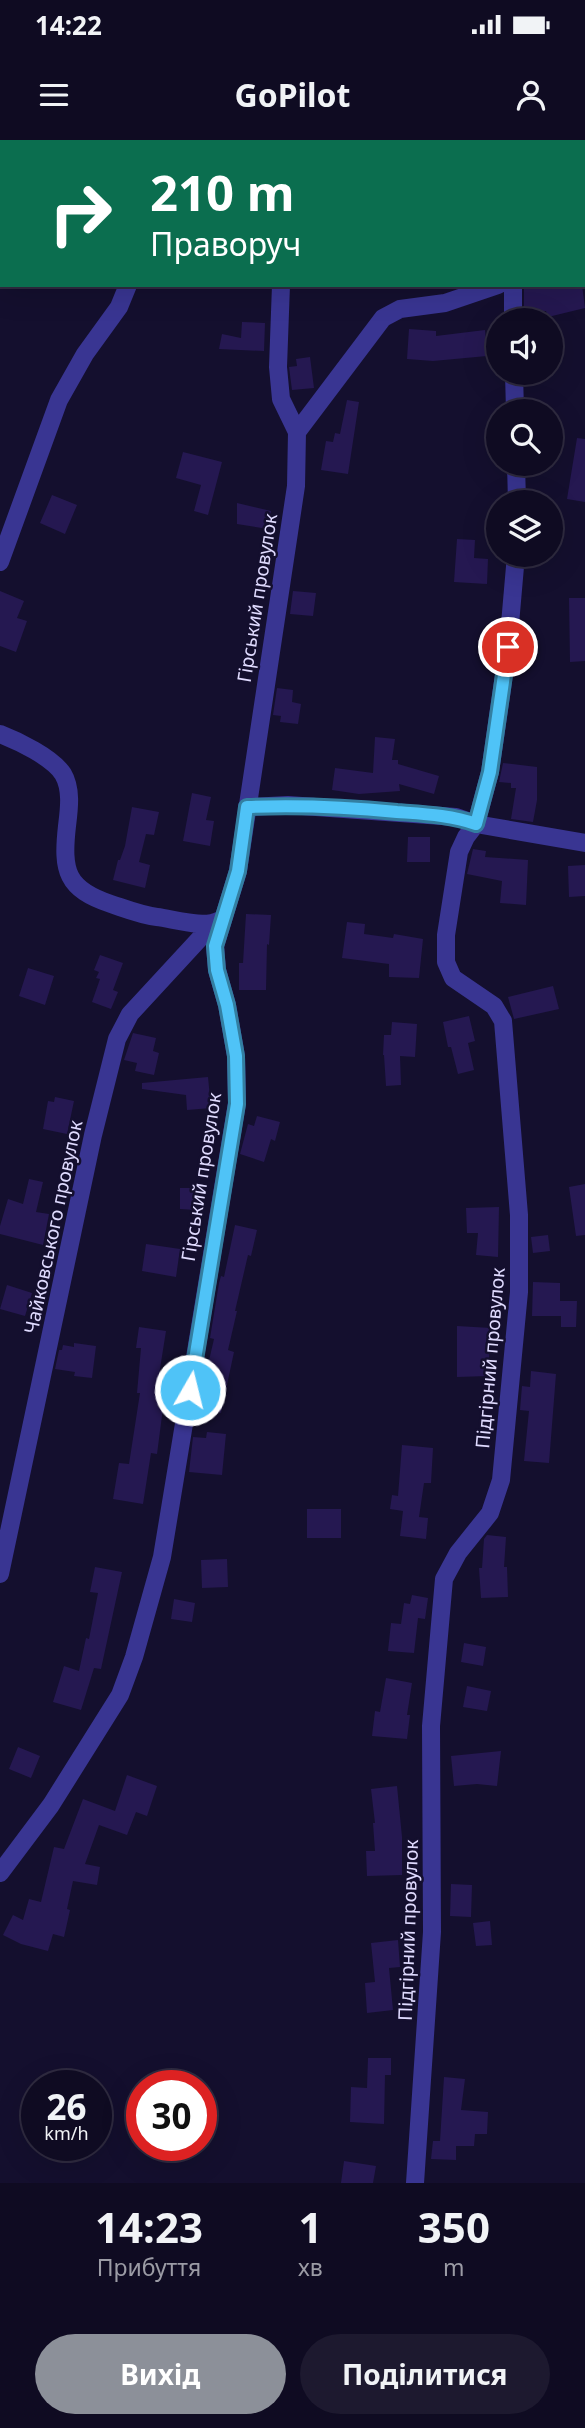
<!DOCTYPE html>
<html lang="uk">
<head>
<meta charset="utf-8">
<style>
	body { margin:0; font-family:"Noto Sans",sans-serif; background:#1d192f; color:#f1f3f6; height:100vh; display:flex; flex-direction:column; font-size:26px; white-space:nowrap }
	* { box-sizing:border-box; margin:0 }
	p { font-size:23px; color:#9b9ba5 }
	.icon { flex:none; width:38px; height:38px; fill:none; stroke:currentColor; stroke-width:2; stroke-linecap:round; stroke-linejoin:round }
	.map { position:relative; height:2043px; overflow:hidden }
	.details { display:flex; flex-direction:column; background:#0f0b22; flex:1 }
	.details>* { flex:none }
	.banner { position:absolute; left:0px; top:0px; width:586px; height:147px; box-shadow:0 7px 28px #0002,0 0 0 2px #2f2b40; background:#0b6e4f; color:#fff; overflow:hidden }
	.fabs { position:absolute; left:486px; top:168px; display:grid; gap:14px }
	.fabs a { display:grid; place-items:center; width:77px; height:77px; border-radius:50%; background:#0f0b22; box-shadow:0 7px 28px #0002,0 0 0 2px #2f2b40; font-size:35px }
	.speed { position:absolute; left:21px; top:1930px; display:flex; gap:14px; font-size:35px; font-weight:700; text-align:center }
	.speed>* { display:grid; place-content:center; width:91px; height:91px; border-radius:50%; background:#0f0b22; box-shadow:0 7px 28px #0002,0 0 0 2px #2f2b40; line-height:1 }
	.speed small { font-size:18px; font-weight:400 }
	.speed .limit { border:10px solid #d22; background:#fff; color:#111 }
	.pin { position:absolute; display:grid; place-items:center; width:60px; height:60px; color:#fff; margin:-30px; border:4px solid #fff; border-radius:50%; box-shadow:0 2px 7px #0007 }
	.me { position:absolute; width:77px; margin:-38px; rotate:8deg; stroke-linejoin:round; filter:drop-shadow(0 0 5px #0008) }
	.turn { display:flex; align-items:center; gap:24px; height:147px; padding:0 35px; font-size:32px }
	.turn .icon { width:91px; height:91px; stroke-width:2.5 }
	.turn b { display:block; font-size:49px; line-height:60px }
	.eta { display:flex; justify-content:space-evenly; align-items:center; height:119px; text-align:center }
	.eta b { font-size:42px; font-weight:700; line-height:49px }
	.button { display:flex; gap:14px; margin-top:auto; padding:14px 35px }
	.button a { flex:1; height:80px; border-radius:42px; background:#8c9099; color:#fff; font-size:28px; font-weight:700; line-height:80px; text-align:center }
	.button a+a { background:#1d192f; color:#f1f3f6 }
	.status { display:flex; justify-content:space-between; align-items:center; height:49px; padding:0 35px; background:#0f0b22; direction:ltr }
	.status svg { height:19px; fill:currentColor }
	header { display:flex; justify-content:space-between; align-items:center; height:91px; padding:0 35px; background:#0f0b22; font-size:32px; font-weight:700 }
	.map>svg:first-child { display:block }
</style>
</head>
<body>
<div class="status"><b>14:22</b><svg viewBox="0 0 49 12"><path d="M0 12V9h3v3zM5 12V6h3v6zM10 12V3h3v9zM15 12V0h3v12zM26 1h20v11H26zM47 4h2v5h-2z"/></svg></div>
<header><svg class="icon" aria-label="menu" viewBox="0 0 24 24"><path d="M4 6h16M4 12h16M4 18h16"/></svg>GoPilot<svg class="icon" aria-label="person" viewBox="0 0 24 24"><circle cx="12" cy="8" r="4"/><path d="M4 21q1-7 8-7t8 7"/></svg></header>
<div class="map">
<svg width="585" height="2043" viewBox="0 0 585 2043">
	<rect width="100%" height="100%" fill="#140f2e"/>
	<path fill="#251851" d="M548,145H582L585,168L548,177L546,171L524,172V149L548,148Z
		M242,182L265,183L264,211L219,209L222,194L241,198Z
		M409,189L436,191V196L485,190L487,216L433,221L407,219Z
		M310,217L314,248L292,250L289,227L297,226L296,219Z
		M347,260L359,262L348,334L321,330L326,301L333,302L335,293L340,294Z
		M577,298L585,299V362L567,359Z
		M183,312L222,322L208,375L194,371L201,345L176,338Z
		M52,355L77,365L65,394L40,383Z
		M237,363L271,371L268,389L237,384Z
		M457,399L475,400L474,418L488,419L487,444L454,442Z
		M0,451L24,461L17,478L27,481L16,512L0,506Z
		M293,451L316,453L313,476L290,474Z
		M569,458H585V521L570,522Z
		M277,548L293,550L292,562L301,564L298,584L280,582L281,576L273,575Z
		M375,597L395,599L392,620H398V624L439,636L434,654L399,644L400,651L359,654L332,650L335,628L373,633Z
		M503,623L537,627V660L533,682L511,679L516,648H511V643L499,642Z
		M192,653L211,657L206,680L214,681L210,706L183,701Z
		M132,667L159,672L154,695L146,694L139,722L150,725L145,748L113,740L118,720H120L125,706Z
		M408,697H430V722H407Z
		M473,709L486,711L485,717L528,720L526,765L500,763L502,741L467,734Z
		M585,725V756L569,757L568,726Z
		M246,774L271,775L269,805L267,804L266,850H239V823H243Z
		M347,782L365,784L364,794L393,798L394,794L423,799L419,838L389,837V824L342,818Z
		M100,815L123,823L113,850L118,852L111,869L92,862L100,839L96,838L99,832L94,830Z
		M28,828L54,836L45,865L19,856Z
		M553,846L559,869L514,879L508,857Z
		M469,876L475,901L468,903L474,930L458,934L451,907H448L443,882Z
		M392,882L417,884L415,917L400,916L401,945L386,946L384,915H383L384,895H391Z
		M133,893L156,898L153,911L159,913L154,935L135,931L137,923L124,920Z
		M208,937L211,968L187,970L186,955L142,949V943Z
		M55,957L74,961L67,994L43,989L48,961L54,962Z
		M257,976L280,982L275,1001L271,999L264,1022L240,1014L248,984L254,986Z
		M29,1039L43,1042L36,1072L49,1074L43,1105L0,1094V1086L8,1059L23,1064Z
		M585,1044V1095L576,1096L569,1047Z
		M180,1048H196V1070L180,1069Z
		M499,1067L498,1117L476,1115L478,1093H467L466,1068Z
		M235,1085L257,1090L251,1116L248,1115L235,1171H237L228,1210L234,1212L221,1273L198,1268L214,1199L210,1198L219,1143L221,1136L224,1137Z
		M548,1095L550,1111L533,1113L531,1097Z
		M146,1104L180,1109L176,1137L142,1131Z
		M533,1142L560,1143V1161H577L576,1187H561V1176H532Z
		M7,1145L32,1153L25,1176L0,1169Z
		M457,1186L491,1188L489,1219H487L488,1236L457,1237Z
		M139,1187L166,1191L159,1235H162L158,1267L163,1268L157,1314L151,1313L143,1364L113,1359L119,1323L129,1324L140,1253H137L141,1208H136Z
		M74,1203L96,1206L92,1238L74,1236L75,1232L55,1229L59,1210H62L63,1205L74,1207Z
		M531,1231L556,1234L549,1323L524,1321L529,1271L520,1270L522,1246L530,1247Z
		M207,1292L226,1294L222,1335L189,1332L193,1297L206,1298Z
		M402,1305L433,1308L431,1343H424L419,1377L428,1378L426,1399L400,1396L403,1371L390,1369L392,1355L398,1356Z
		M307,1369H341V1398H307Z
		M487,1395L506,1397L504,1427H507L508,1457L481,1458L479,1428H482L484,1399Z
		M227,1419L228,1447L202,1448L201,1420Z
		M95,1427L122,1432L101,1529L94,1528L81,1570L53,1562L64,1526L79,1531L86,1498L89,1499L98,1453L90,1452Z
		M412,1455L428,1458L425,1479L418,1478L414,1513L388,1511L391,1483L401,1484L404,1463L410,1464Z
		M174,1459L195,1463L192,1482L171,1479Z
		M464,1503L486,1507L483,1526L461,1522Z
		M386,1538L412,1543L407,1575H410L407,1599L372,1596L375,1571L380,1572Z
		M467,1546L491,1551L487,1571L463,1567Z
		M18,1607L40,1616L31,1638L9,1629Z
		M501,1611L497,1646L477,1644L454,1646L451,1616Z
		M127,1635L157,1646L147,1676L136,1672L127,1695L99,1685L85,1724L100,1727L97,1745L73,1741L67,1769L70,1770L64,1797L53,1794L48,1811L21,1804L3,1795L13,1775L23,1780L29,1759L41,1762L54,1707L64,1709L83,1659L115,1671Z
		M397,1646L402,1697V1735L367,1736L366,1711H375L373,1683H375L371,1649Z
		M451,1744L472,1745L471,1777L450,1776Z
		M490,1781L492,1805L476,1806L473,1783Z
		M398,1800L400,1827L389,1828L393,1870L367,1873L365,1843L375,1842L371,1803Z
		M368,1918H391V1935H385L384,1984L350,1982L351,1947L367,1948Z
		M444,1937L465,1939L461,1970L488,1972L487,1994H475L474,2006H456V2020L431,2019L433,2001H440Z
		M344,2021L376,2026L373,2043H341Z"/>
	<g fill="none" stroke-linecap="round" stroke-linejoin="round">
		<path stroke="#393592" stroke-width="18" d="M285,0V2
			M196,2L197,0
			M537,2V0
			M584,109H585
			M513,145V180
			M514,233L515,271
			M297,292L383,178L400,169L445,163L498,145
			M516,324L517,362
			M0,422L59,260L85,214L119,167L128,145
			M0,594C18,601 52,617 63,634C72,649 69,670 67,686C62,731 66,749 111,764C126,769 141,775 157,777C174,779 204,789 220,780
			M247,667L288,665L456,677L476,684L585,703
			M0,1434L93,995L117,899L130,874L215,782
			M0,1733L51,1665L120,1555L134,1517L162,1417L237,963L236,916L227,865L217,830L215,806L238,731L296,346L297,292L281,259L278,227L281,145
			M415,2043L432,1792L431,1586L444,1439L458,1413L490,1373L501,1340L519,1152V1075L503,881L494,866L453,838L446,822V795L459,712L466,697L476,684L490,632L508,507L516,415"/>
	</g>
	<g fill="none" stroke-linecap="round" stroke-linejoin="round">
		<g stroke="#337fa1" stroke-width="18">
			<path id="route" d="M190,1250L237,964L236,916L227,865L217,830L215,806L238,731L247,667C297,665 347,667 397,672C424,674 451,675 476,684L490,632L508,507"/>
		</g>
		<use href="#route" stroke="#4fc3f7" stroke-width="12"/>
	</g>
	<g text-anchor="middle" stroke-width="5" stroke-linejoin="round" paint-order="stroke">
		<g font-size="19" fill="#e0dbff" stroke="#140f2e">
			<text transform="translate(257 458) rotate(-81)" y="7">Гірський провулок</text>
			<text transform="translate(201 1037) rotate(-81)" y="7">Гірський провулок</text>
			<text transform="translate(53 1087) rotate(-78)" y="7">Чайковського провулок</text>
			<text transform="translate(490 1218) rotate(-85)" y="7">Підгірний провулок</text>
			<text transform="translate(408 1790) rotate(-88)" y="7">Підгірний провулок</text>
		</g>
	</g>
</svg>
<div class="fabs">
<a><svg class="icon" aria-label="sound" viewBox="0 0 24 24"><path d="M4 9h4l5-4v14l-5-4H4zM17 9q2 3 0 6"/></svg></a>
<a><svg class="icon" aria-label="search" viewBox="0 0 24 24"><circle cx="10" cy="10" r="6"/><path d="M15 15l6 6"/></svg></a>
<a><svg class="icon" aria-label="layers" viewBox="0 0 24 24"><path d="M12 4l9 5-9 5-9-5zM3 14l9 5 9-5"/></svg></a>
</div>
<div class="speed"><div>26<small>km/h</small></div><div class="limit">30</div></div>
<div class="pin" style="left:508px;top:507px;background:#d93025"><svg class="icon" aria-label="arrive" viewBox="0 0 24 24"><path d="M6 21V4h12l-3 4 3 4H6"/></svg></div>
<svg class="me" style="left:190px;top:1250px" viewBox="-20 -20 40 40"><circle r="17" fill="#4fc3f7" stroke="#fff" stroke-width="3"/><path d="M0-11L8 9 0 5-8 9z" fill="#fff"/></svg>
<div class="banner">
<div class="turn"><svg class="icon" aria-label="right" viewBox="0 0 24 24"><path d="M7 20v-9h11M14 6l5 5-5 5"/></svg><div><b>210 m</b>Праворуч</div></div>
</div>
</div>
<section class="details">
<div class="eta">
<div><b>14:23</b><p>Прибуття</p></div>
<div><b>1</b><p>хв</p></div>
<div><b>350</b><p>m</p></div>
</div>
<div class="button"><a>Вихід</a><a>Поділитися</a></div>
</section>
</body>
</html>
